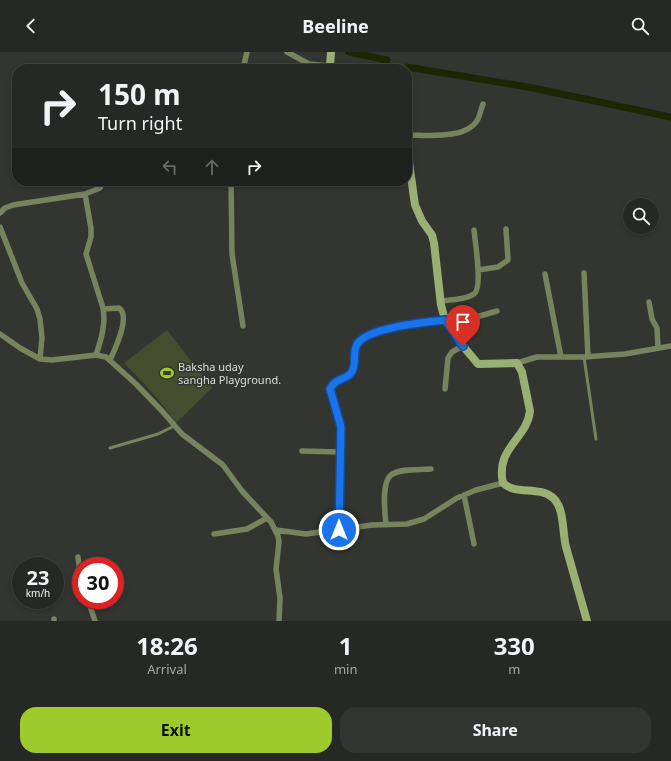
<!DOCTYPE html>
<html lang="en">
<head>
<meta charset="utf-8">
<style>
	body { margin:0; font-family:"Noto Sans",sans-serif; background:#323432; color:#f1f3f6; height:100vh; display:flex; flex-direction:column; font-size:15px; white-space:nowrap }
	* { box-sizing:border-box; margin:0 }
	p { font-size:13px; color:#a4a6a7 }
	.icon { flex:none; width:22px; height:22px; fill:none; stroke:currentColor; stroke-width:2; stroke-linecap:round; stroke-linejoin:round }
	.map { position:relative; height:569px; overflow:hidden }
	.sheet { display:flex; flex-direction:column; background:#262825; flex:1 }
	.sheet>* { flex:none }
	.guide { position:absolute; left:12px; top:12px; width:400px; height:122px; border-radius:16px; box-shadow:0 2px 6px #0003,0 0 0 1px #424442; background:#262825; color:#f1f3f6; overflow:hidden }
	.buttons { position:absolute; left:623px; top:146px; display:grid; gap:8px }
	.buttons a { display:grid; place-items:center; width:36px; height:36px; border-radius:50%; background:#262825; box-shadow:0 2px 6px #0003,0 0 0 1px #424442; font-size:20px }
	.speed { position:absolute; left:12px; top:505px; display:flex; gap:8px; font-size:20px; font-weight:700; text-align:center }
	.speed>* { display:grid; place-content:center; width:52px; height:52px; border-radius:50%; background:#262825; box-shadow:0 2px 6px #0003,0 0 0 1px #424442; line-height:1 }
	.speed small { font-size:10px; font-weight:400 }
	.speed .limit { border:6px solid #d22; background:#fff; color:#111 }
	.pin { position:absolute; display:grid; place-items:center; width:34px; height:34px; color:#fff; margin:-41px -17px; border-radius:50% 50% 50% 0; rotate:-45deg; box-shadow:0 0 4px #0007 }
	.pin .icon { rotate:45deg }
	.me { position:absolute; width:44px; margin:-22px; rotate:0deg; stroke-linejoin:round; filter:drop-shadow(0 0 3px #0008) }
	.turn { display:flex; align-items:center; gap:14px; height:84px; padding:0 20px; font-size:18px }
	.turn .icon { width:52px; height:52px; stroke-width:2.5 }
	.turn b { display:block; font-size:28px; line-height:34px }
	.lanes { display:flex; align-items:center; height:38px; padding:0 20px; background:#0003; justify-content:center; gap:20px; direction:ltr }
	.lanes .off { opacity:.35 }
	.eta { display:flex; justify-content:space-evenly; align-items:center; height:68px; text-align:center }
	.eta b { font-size:24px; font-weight:700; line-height:28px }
	.action { display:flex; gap:8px; margin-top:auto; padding:8px 20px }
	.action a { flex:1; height:46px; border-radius:16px; background:#9fca2d; color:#111; font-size:16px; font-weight:700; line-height:46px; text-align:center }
	.action a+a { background:#323432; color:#f1f3f6 }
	header { display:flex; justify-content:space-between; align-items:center; height:52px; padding:0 20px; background:#262825; font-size:18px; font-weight:700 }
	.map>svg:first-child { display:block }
</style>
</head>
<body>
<header><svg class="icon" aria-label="back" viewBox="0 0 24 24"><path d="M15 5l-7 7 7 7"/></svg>Beeline<svg class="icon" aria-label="search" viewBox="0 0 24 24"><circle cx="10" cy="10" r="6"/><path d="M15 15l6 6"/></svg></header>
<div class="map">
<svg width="671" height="569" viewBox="0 0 671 569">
	<rect width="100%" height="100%" fill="#333531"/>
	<path fill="#444e2f" d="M167,278L212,336L176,371C161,349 143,330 124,311Z"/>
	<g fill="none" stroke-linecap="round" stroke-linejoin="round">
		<path stroke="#1c2605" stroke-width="7" d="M349,0L387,8
			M407,15L528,35L671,65"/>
		<path stroke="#76845d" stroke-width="3" d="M584,305L596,387
			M110,396L158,382L174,374"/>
		<path stroke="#76845d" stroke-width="5.5" d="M287,0L309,12L330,14
			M243,17L247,0
			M407,83C427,83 467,88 478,67C480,63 481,57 483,52
			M231,129L232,202L243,274
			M85,142L91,176V185L86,202L103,256C106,272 101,288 96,303
			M0,161L5,156L13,153L85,142L100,136L103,129
			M0,175L22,231L37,257L40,267L42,286L40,307
			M478,218L498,215L508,208L506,177
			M584,221L588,305
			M545,222L561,305
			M440,249C450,248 465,248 474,242C483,236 475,189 474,178
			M649,250L652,267L657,276L658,296
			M104,257L119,256C131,264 115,297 110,308
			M449,273L497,259
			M0,282L20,296L40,307L52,308L96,303L106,305L136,332L162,359L182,382L223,413L242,439L271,470L278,484L279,490L276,517L280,546L279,569
			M517,311L537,305H584L625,302L671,294
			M445,337L448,306L452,300L463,294
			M302,399L340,400
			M464,443L474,492
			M386,473C385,461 381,431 391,423C400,416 420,418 431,417
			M276,478L306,482L372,473L407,472L424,467L457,446L476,438L503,431
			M339,478L341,375L330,337C335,327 347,328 352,319C357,312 354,302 356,294C367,274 424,270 445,268
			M214,482L247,477L267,466
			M78,505L81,528
			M88,548L95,569
			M54,567V569"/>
		<path stroke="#9ab072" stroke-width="8" d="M331,0L330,14L333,17
			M407,96L415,153L422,169L432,183L434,191L441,253L444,264L463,294L478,312L517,311L522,320L530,359C527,387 495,396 503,431C515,443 538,434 552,445C565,455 562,480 566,495C573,519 580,544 587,569"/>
	</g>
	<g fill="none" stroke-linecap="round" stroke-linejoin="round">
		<g stroke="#114b97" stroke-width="10">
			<path id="route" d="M339,478L341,375L330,337C334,327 345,328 351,321C358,312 351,300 358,291C370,275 425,270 445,268L463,294"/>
		</g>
		<use href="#route" stroke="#1a73e8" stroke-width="7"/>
	</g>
	<defs>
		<g id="stadium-bare" transform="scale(1.08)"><path d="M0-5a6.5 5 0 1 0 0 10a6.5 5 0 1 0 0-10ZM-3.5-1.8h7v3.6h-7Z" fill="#9fca2d" stroke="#333531" stroke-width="2.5" paint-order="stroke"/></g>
	</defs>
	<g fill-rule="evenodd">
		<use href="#stadium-bare" x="167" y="321"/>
	</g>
	<g text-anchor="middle" stroke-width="3" stroke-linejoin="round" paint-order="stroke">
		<g font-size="11" fill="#dcddda" stroke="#333531" text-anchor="start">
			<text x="178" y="319">Baksha uday<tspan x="178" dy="13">sangha Playground.</tspan></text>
		</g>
	</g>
</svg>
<div class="buttons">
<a><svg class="icon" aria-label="search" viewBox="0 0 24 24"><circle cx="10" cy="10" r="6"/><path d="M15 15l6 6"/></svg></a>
</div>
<div class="speed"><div>23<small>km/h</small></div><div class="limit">30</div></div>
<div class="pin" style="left:463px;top:294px;background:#d93025"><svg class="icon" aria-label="arrive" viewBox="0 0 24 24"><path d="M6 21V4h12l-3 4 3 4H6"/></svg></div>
<svg class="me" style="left:339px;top:478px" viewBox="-20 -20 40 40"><circle r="17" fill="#1a73e8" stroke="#fff" stroke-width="3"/><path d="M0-11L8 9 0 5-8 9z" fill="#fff"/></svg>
<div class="guide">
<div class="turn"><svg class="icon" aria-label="right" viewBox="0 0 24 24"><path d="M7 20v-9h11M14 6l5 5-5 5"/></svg><div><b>150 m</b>Turn right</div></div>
<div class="lanes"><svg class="icon off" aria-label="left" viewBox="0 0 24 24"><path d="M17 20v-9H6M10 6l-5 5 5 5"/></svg><svg class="icon off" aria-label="ahead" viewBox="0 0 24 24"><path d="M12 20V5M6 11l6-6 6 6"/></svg><svg class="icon" aria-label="right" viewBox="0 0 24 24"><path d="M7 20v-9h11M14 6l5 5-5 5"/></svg></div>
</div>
</div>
<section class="sheet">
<div class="eta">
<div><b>18:26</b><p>Arrival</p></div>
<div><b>1</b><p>min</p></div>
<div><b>330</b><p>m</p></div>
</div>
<div class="action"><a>Exit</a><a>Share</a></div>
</section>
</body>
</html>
